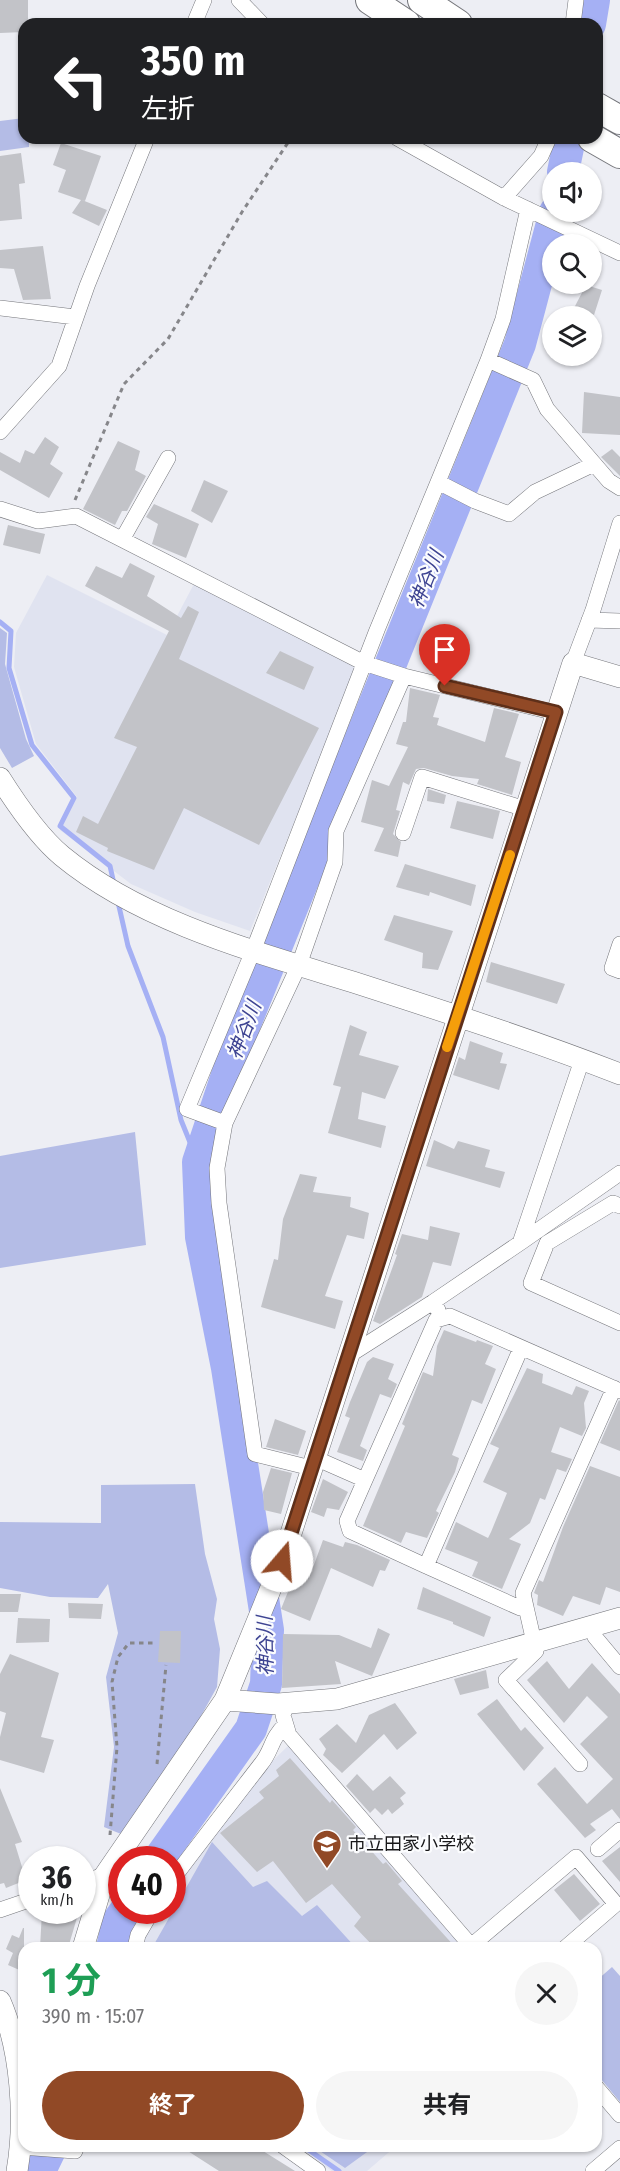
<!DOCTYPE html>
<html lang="ja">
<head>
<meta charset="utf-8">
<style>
	body { margin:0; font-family:"Fira Sans Condensed","Noto Sans JP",sans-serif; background:#f6f6f6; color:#202124; height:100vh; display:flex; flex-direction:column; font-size:22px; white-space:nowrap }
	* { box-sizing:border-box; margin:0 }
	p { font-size:20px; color:#757577 }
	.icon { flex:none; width:33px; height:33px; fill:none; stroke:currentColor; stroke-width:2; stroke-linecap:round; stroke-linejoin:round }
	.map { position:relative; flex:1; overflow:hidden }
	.details { position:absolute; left:18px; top:1942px; width:584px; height:210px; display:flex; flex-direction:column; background:#fff; border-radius:18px; box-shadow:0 2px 4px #0004 }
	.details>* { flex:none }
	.hud { position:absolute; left:18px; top:18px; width:585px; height:126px; border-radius:18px; box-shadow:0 2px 4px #0004; background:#202124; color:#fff; overflow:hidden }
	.controls { position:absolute; left:542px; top:162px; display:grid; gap:12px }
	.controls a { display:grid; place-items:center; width:60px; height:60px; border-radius:50%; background:#fff; box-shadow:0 2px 4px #0004; font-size:30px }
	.speed { position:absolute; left:18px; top:1846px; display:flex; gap:12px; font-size:30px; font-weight:700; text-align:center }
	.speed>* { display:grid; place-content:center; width:78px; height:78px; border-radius:50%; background:#fff; box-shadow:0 2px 4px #0004; line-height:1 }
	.speed small { font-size:15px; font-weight:400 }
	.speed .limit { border:9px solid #d22; background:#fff; color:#111 }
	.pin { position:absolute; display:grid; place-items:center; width:51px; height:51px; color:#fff; margin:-62px -26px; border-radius:50% 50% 50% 0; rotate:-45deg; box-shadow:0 0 6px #0007 }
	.pin .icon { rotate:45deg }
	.me { position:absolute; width:66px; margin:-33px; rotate:18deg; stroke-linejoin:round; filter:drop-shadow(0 0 4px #0008) }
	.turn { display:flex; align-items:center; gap:21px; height:126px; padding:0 24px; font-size:27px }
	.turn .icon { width:78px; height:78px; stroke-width:2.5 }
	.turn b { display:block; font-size:42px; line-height:51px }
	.round { display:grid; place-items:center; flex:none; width:63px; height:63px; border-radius:32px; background:#f6f6f6 }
	.headline { display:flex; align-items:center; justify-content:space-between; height:102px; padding:0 24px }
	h1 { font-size:36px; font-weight:700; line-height:45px; color:#1e9e55 }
	.cta { display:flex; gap:12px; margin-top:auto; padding:12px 24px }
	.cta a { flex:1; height:69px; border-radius:36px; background:#914926; color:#fff; font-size:24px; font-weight:700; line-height:69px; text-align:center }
	.cta a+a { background:#f6f6f6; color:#202124 }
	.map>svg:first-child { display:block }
</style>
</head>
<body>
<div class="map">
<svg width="620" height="2171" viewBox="0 0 620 2171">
	<rect width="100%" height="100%" fill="#edeef4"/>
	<path fill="#e0e3f0" d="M47,575L167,635L195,582L358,665L250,931L195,912L131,884L60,830L77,797L36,744L14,667L16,633Z
		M290,1744L466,1948H142L145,1936L161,1911H172L173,1894L207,1842L250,1783Z
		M297,2147H395L367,2171H332Z"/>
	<path fill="#b4bce6" d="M24,118V138H29V147L0,151V121Z
		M0,628L7,633L5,664L26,739L34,756L12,768L0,748Z
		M135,1132L146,1245L0,1268V1156Z
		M195,1484L205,1554L217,1599L214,1619L220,1649L217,1687L170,1772L121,1834L104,1827L114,1747L106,1677L118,1633L108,1584L98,1598L50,1597L0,1588V1522L101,1523V1485Z
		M212,1842L253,1887L267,1881L302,1916L317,1905L356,1948H152Z
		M612,1967L620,1976V2102L596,2073V1981Z
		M314,2147H374L345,2168Z"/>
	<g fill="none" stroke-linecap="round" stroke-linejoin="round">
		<path stroke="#a5b0f4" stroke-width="5" d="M0,622L11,631L9,668L32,745L74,798L60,826L110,866L114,884
			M118,902L128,946L163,1037L181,1120L198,1162
			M303,2146L339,2171"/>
		<path stroke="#a5b0f4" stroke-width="32" d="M590,24L594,0
			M563,172L570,138
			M158,1860L251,1729L266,1684L268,1630L227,1368L201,1237L198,1162L239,1039L520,344L555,212
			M112,1948L118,1921L125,1911
			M40,2171L52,2146"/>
	</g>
	<path fill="#c2c3c8" d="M0,0H28V24H24V32L0,33Z
		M61,143L101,156L85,201L82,200L107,210L99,226L72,213L81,200L58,192L66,170L53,165Z
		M21,153L25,183L19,184L22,219L0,221V156Z
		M43,246L51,299L23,300L14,269L0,268V250Z
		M586,285L602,290L594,315L574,308Z
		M584,392L620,397V435L582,433Z
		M45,437L59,447L50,464L63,473L49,498L0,470V452L20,463L25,450L34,454Z
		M118,441L140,451L135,470L146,476L127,511H122L115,525L83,509Z
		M612,449L620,457V476L601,457Z
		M204,480L228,491L212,523L191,511Z
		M154,504L199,524L186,558L152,544L158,524L146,517Z
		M8,525L45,534L40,554L3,545Z
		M130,563L155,576L147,596L181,618L188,606L199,612L179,659L319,728L259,845L184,808L154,870L107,851L108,848L76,832L83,816L98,824L137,747L114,738L169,631L85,586L96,566L122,578Z
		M280,651L314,667L304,690L266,673Z
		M410,688L440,695L433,717L439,718L437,725L485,742L494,708L519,714L505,757L521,762L512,795L477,784L479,779L452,776L424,768L416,769L409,785L403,782L396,810L400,811L393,834L401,842L398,857L374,851L384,828L361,822L372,780L389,786L408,747L396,744L403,722H406Z
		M428,789L446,795L444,804L427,801Z
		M457,801L500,811L493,839L450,828Z
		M405,864L476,885L471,906L430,892L429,896L396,887Z
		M394,915L453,931L438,970L422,968L423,953L384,940Z
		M491,962L565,984L557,1004L486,982Z
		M350,1025L367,1032L359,1055L399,1066L385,1099L362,1092L358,1119L386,1126L381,1148L328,1133L341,1087L333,1085Z
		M470,1041L503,1053L500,1063L507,1064L499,1090L453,1075L459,1057L465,1060Z
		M434,1140L454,1149L458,1141L490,1150L485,1167L505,1172L500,1188L426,1166Z
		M300,1174L317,1177L313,1192L351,1197L350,1207L369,1213L364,1239L347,1235L325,1296L343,1301L335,1329L261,1307L274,1259L278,1260L283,1219Z
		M430,1226L460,1233L451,1266L433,1262L422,1297L380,1324L373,1321L397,1255L395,1254L402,1234L428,1240Z
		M444,1330L476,1342L477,1340L493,1346L485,1364L496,1369L482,1404L472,1400L452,1455L459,1458L455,1472L436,1511L439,1513L427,1538L406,1532L401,1543L363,1526L405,1426L402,1424L423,1372L433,1376L437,1346Z
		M373,1357L394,1364L388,1379L397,1384L391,1398L380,1394L360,1446L367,1450L363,1461L337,1452L350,1418L345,1416L350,1402L367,1362Z
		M527,1368L543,1374L542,1383L572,1395L576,1386L589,1391L584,1403L586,1428L582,1436L560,1427L551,1452L572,1459L566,1472L557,1469L545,1500L540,1498L530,1523L509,1539L521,1544L502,1589L472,1576L478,1562L445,1549L456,1522L488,1538L491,1532L507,1493L483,1482L499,1448L490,1444Z
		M619,1400L620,1401V1451L600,1443Z
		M275,1419L306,1431L298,1455L266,1447Z
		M590,1466L620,1477V1592L606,1587L600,1605L573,1596L563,1616L537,1605L538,1595L534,1593L539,1580L543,1582L563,1527Z
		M271,1468L292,1473L281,1514L264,1510L263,1492Z
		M323,1479L348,1492L339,1510L327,1508L324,1517L311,1512Z
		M323,1540L343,1547L345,1542L357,1545L390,1560L385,1571L380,1570L373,1587L331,1568L310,1621L281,1609L298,1567L311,1573Z
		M423,1587L491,1617L484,1637L453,1624V1622L417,1609Z
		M0,1594H21L18,1612H0Z
		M68,1603L103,1604L101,1619L69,1618Z
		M18,1618L50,1619L49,1642L16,1643Z
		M378,1628L390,1634L372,1676L335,1661L341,1684L282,1688L283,1634L339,1635L371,1648Z
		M160,1631H181L180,1663L158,1662Z
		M10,1654L59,1673L41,1737L54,1740L44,1773L0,1760V1737L6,1713L0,1711V1674Z
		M547,1661L569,1689L592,1663L620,1694V1819L612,1809L590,1824L596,1830L585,1838L537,1784L555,1767L587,1804L613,1779L580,1744L608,1717L587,1696L564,1723L527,1680Z
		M486,1670L489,1688L460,1695L454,1679Z
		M497,1699L521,1731L525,1727L544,1748L524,1771L477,1714Z
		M395,1703L417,1733L397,1750L384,1734L342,1773L323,1755L326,1749L319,1739L337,1724L356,1743L369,1715Z
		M290,1758L330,1803L332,1800L356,1827L353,1830L383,1864L386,1862L402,1881L398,1884L456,1948H375L354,1926L361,1917L332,1884L306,1903L273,1861L257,1872L220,1833L264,1798L259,1792L279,1776L276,1770Z
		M357,1774L373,1791L390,1776L406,1793L400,1798L404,1804L392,1814L388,1809L382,1815L375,1808L370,1813L346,1786Z
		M0,1788L22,1842L15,1844L26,1880L6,1888L4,1883L0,1884Z
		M620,1847V1882L602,1861Z
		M574,1874L600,1904L580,1921L554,1890Z
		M42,1911H79L68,1948H40Z
		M23,1928H24V1972L8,1965L13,1953L6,1949L12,1935L19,1938Z
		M180,2146H255L295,2171H219Z"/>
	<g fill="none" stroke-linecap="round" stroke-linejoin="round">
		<g stroke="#75767b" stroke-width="16">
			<path id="street" d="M239,0L262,24
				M194,24L204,0
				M573,24L576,0
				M397,138L504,198L620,253
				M504,198L541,156L549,138
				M528,209L503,319L488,360L533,380L547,409L609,481L620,488
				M0,308L75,317
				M0,432L59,366L87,286L147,138
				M438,482L488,360
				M0,509L38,521L76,516L364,663L404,676L556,713
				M123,538L168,458
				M589,620L620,621
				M573,663L593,610L620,523
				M403,833L422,777L525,809
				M620,944L612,968L620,971
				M225,1123L299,965L335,862L336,831L404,676
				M620,1206L613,1203L547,1243L531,1283L620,1323
				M520,1243L620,1173
				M433,1302L520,1243L582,1060
				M348,1356L433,1302L438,1310
				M315,1458L365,1480L436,1320L450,1316L620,1391
				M311,1468L255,1454L219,1203L217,1168L225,1123L187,1109L253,951L377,630L438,482L475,501L509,514L535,492L594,464
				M365,1480L347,1521L350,1531L426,1566L521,1348
				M426,1566L520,1608L526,1607L523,1593L614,1388
				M526,1607L536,1651L506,1680L580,1764
				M591,1626L595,1637L620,1667
				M287,1704L283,1715L289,1735L473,1948
				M598,1849L620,1830
				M172,1880C201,1841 231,1803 261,1764C272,1751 271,1738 285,1725
				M82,1882L105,1875
				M0,1910L32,1899
				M471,1946L576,1857L616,1904L565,1948
				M135,1948L138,1935L152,1911
				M596,2087L620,2115
				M283,2146L318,2171
				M21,2147L75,2151L77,2146
				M593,2171L620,2148"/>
		</g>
		<g stroke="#75767b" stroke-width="22">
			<path id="secondary" d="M0,778C17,805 38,836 62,856C142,922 256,952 353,982C443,1011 532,1040 620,1074
				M225,1700L278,1704L337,1699L620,1618
				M83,1948L105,1875L225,1700L282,1561L573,663L620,677
				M0,2001C21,2049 26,2119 17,2171"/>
		</g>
		<g stroke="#75767b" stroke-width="30">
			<path id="highway" d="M370,0L406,24
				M422,0L458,24
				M597,107L620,120
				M592,138L620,154"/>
		</g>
		<path stroke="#86868a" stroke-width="3" stroke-dasharray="4.5 4.5" stroke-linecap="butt" d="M75,500L124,384L168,339L242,212L291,138
			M157,1764L166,1665
			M110,1835L117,1747L112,1682L118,1657L129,1643H154"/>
		<use href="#street" stroke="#fff" stroke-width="15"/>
		<use href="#secondary" stroke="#fff" stroke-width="21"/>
		<use href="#highway" stroke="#fff" stroke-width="28"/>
	</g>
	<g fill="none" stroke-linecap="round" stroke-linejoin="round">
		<g stroke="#5e2f19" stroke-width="15">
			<path id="route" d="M282,1561L556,712L445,686"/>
		</g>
		<use href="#route" stroke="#914926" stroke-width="10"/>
		<path stroke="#f59e0b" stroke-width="10" d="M447,1047L510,855"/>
	</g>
	<defs>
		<g id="school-pin" transform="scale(1.5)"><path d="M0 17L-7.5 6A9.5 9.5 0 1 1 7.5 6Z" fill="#914926" stroke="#fbfcfe"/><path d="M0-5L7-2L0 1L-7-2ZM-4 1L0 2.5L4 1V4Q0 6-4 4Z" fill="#fff"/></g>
	</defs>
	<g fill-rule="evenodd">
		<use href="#school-pin" x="327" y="1844"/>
	</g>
	<g text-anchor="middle" stroke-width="4.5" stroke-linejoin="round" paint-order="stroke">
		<g font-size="18" fill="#161618" stroke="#fbfcfe" text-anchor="start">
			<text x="348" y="1850">市立田家小学校</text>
		</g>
		<g font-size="20" font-style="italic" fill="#3e4492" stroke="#fbfcfe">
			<text transform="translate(426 579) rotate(-68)" y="7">神谷川</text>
			<text transform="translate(244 1030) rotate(-69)" y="7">神谷川</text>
			<text transform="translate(265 1646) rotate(-91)" y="7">神谷川</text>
		</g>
	</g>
</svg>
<div class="controls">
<a><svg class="icon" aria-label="sound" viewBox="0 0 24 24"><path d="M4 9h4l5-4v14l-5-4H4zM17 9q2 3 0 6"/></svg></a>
<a><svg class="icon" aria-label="search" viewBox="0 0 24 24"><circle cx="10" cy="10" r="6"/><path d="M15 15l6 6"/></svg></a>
<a><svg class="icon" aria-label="layers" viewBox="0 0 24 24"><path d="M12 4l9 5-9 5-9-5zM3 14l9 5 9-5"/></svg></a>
</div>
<div class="speed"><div>36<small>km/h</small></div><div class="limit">40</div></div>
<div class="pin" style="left:445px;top:686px;background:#d93025"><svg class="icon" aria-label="arrive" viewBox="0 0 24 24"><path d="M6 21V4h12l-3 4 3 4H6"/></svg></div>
<svg class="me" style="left:282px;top:1561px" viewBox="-20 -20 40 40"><circle r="19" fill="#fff"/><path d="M0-13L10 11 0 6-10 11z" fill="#914926"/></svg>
<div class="hud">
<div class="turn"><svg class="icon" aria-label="left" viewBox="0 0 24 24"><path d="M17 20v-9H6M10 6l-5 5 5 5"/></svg><div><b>350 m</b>左折</div></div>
</div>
<section class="details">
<div class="headline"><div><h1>1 分</h1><p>390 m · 15:07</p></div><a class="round"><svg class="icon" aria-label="close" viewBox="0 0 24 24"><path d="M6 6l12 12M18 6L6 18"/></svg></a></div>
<div class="cta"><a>終了</a><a>共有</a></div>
</section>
</div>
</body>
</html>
